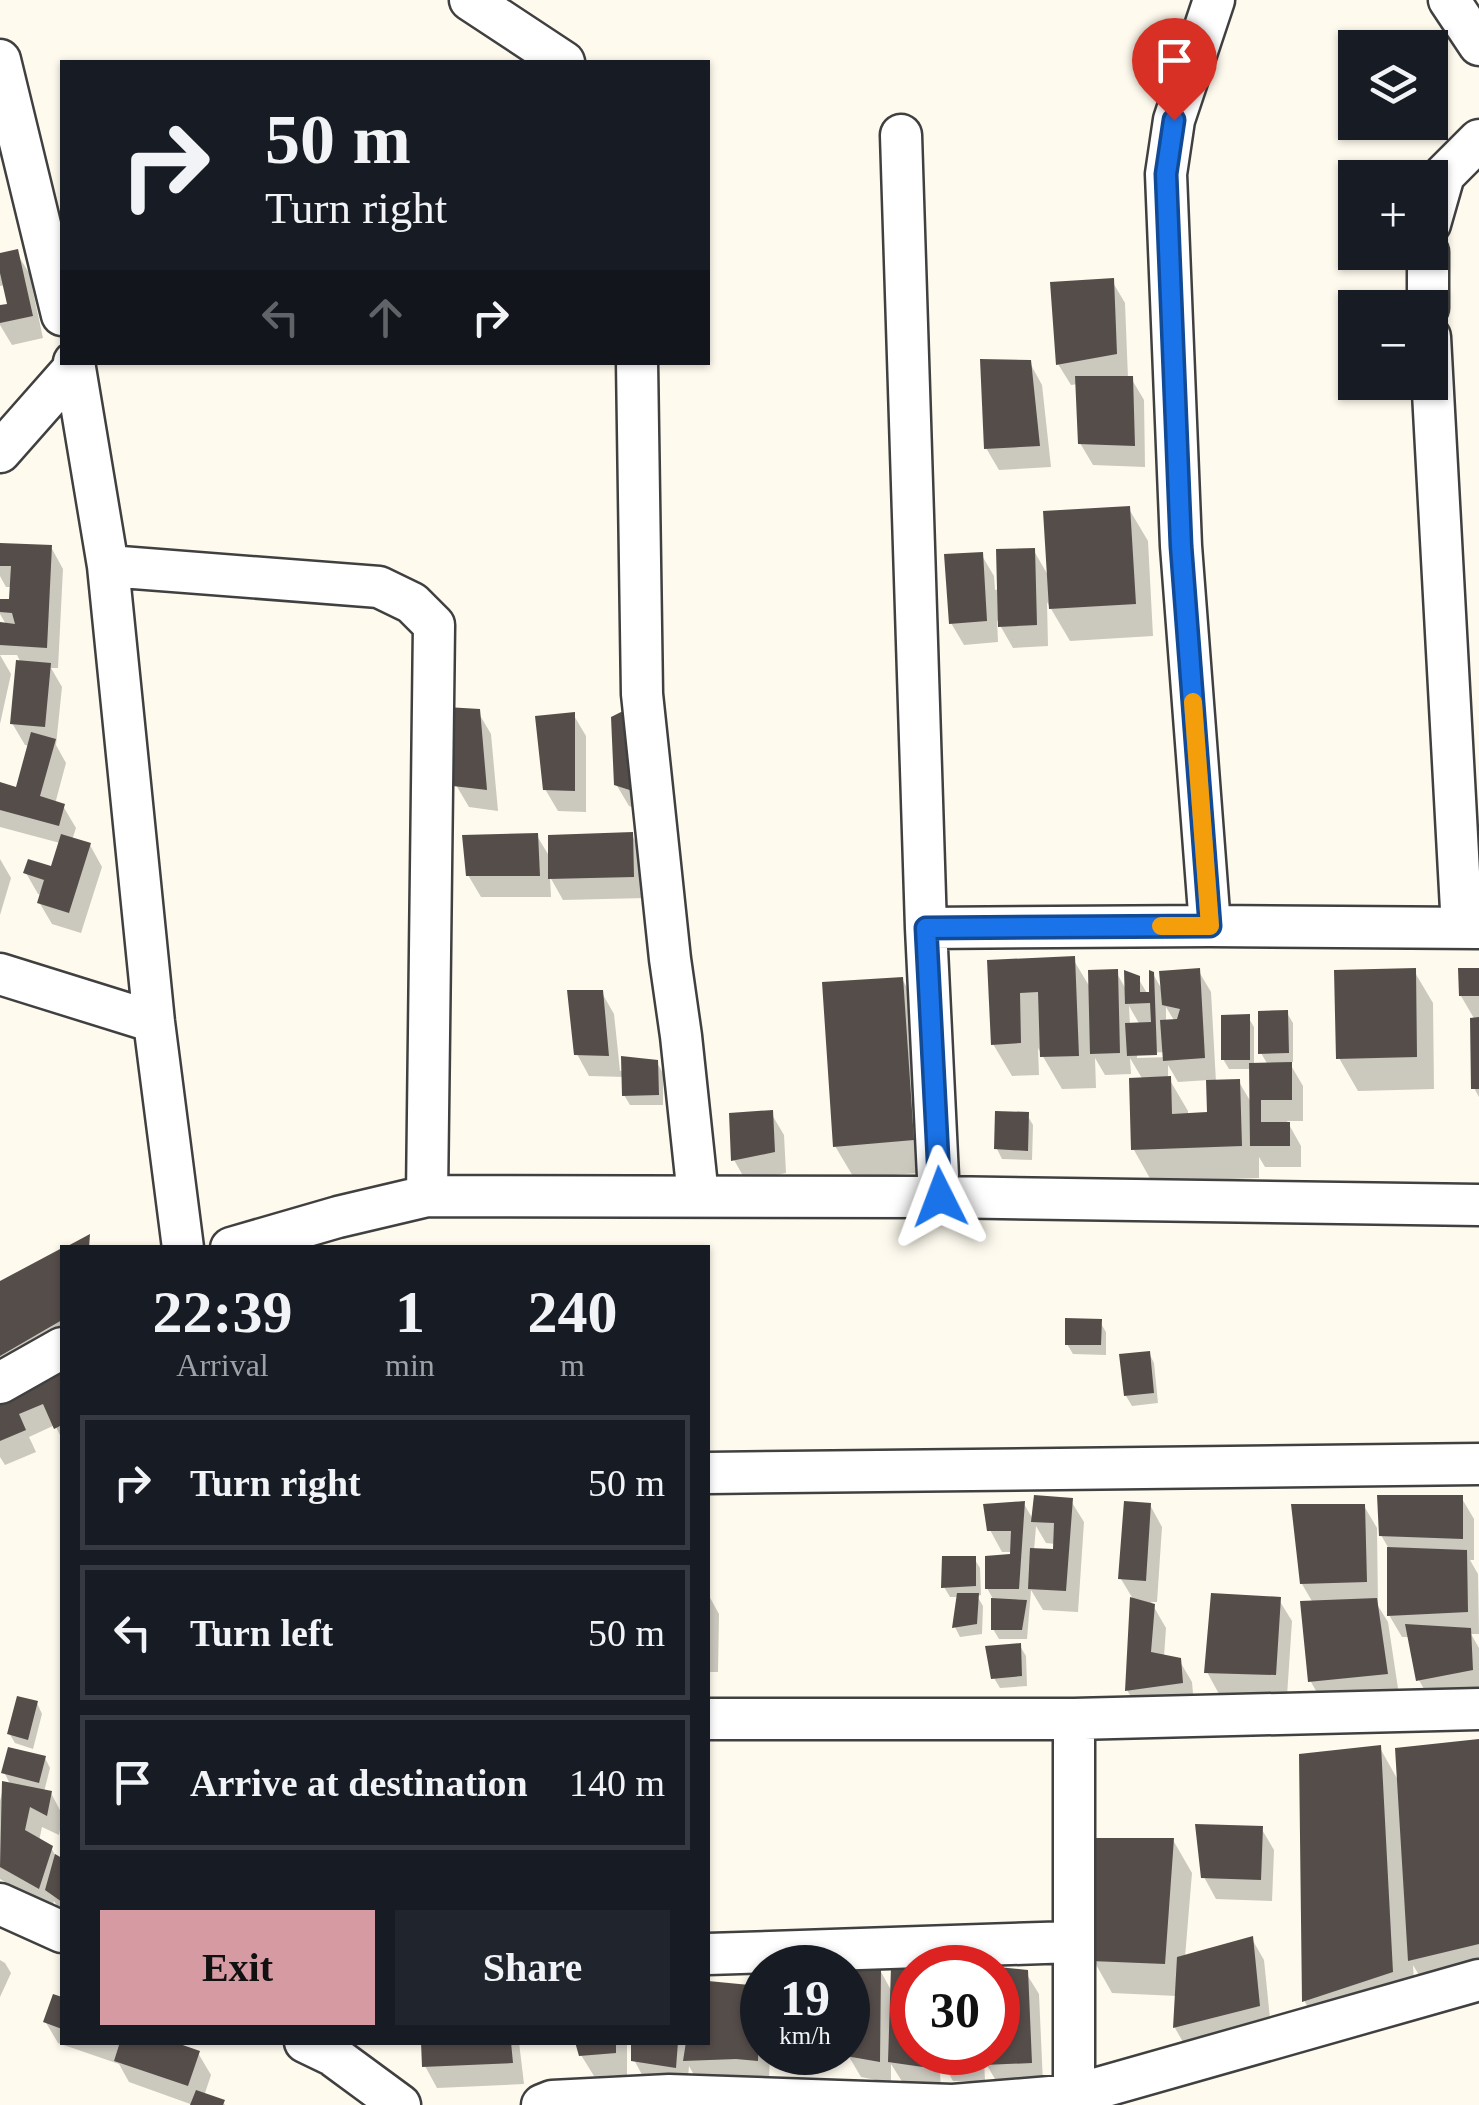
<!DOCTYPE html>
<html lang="en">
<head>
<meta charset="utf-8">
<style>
	body { margin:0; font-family:Georgia,serif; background:#20242c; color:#f1f3f6; height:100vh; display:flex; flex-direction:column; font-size:38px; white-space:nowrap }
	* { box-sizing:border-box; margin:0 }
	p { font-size:32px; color:#9ea1a6 }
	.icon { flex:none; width:55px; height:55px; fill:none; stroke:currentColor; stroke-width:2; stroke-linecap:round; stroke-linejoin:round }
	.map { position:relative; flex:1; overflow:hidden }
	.details { position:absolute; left:60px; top:1245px; width:650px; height:800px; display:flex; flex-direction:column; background:#171b24; border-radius:0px; box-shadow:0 2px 8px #0004 }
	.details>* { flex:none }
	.banner { position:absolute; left:60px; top:60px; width:650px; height:305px; border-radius:0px; box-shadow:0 2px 8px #0004; background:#171b24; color:#f1f3f6; overflow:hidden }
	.buttons { position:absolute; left:1338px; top:30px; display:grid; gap:20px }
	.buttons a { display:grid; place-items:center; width:110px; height:110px; border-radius:0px; background:#171b24; box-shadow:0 2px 8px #0004; font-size:50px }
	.speed { position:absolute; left:740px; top:1945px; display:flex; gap:20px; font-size:50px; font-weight:700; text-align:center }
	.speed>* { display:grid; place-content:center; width:130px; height:130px; border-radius:50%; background:#171b24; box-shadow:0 2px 8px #0004; line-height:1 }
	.speed small { font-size:25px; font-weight:400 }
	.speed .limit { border:15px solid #d22; background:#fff; color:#111 }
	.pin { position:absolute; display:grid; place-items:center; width:85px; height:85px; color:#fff; margin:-102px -42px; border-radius:50% 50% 50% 0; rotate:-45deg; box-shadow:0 0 10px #0007 }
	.pin .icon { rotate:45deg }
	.me { position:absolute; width:110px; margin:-55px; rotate:357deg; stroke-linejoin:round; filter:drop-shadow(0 0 8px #0008) }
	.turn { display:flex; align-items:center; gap:35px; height:210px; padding:0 40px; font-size:45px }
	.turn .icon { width:130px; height:130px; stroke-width:2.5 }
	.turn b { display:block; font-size:70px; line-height:85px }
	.lanes { display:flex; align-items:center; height:95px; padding:0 40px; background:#0003; justify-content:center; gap:50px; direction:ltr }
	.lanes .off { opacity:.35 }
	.eta { display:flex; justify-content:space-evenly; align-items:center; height:170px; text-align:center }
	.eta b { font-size:60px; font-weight:700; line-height:70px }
	.action { display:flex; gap:20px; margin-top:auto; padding:20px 40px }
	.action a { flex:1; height:115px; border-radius:0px; background:#d69aa3; color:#111; font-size:40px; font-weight:700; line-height:115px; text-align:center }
	.action a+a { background:#20242c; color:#f1f3f6 }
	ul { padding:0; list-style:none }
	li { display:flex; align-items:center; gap:30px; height:135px; margin:0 20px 15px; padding:0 20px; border:5px solid #363941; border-radius:0px }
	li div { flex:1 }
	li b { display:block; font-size:38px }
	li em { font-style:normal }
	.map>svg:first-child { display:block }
</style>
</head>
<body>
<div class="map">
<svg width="1479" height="2105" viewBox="0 0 1479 2105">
	<rect width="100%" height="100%" fill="#fefaee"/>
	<path fill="#0003" fill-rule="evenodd" d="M16,252L29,273L43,338L12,345L0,325V308L10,305L5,285L0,286V256Z
		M1112,281L1125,303L1128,378H1131L1144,400L1145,467L1093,465L1080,443L1078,384L1071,385L1058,364Z
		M1030,363L1042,385L1051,467L999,470L986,448Z
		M1129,509L1148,541L1153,636L1070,641L1047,602L1048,646L1013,648L997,620L998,642L964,645L951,623L981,554L994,576L995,590L999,589L1034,551L1049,577Z
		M0,545L51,547L63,569L58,668H51L62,687L56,745L66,763L55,804L63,806L76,828L72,840L90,845L102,867L81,933L52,924L39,902L42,895L38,894L26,873L52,870L60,843L0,827V785L18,790L30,746L25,745L12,723L21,663L17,655H0V625L7,626L0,614V601L12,602V587H6L0,576Z
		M0,655L11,674L0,724Z
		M478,712L491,734L498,811L469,807L456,785Z
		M573,714L586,736V812L558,811L545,789Z
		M613,719L649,813L629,806L616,784Z
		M632,835L644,856L645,898L563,900L550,877L551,897H481L468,875L537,836L551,859Z
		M0,859L11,878L0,915Z
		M1073,959L1091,989L1116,972L1127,991L1138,978L1151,1000L1153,974L1164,993L1198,970L1211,992L1216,1082H1239L1252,1104V1069H1229L1223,1059L1248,1017L1254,1027V1065H1268L1261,1053L1287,1013L1293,1023V1062H1289L1303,1086V1121H1287L1301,1146V1167H1265L1259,1157V1178L1152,1182L1134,1150L1143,1080L1130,1058L1131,1074L1105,1075L1095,1058L1096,1088L1062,1089L1038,1048L1039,1075L1012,1076L993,1044L989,963ZM1129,1006L1140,1025L1130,1026ZM1166,1007L1175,1022L1166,1023ZM1170,1052V1057L1137,1058V1053ZM1168,1065L1178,1082L1209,1080V1115H1188V1111L1168,1077Z
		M1479,970V1097L1474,1088L1475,1020L1461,996Z
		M1414,971L1433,1003L1434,1089L1358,1091L1339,1058Z
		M902,979L921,1012L931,1172L854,1178L835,1146Z
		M602,993L614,1014L620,1071L657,1063L663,1073V1105H630L624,1095V1077L589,1076L577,1054Z
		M771,1113L784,1135L786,1173L746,1181L734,1160Z
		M1027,1115L1033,1125L1032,1160L1002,1159L997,1149Z
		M62,1251V1363L0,1399V1284Z
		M1100,1322L1106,1332V1355L1073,1354L1067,1344Z
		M1149,1353L1154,1363L1158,1403L1132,1406L1126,1396Z
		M62,1376V1439L55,1425L29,1437L36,1452L5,1465L0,1457V1403Z
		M1461,1497L1474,1519V1560H1470L1478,1574L1479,1634H1471L1479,1648V1692L1431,1702L1419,1680L1410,1637H1402L1389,1615V1549L1381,1535Z
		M1071,1501L1084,1522L1078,1612L1043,1610L1031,1590L1027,1639H999L993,1629V1599L987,1588L1013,1557V1552H1002L990,1530L1024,1504L1034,1521ZM1036,1526L1046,1543L1056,1544L1055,1552L1034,1551Z
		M1150,1505L1162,1527L1157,1602H1151L1166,1628L1164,1657L1179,1660L1192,1682L1194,1705L1140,1712L1127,1690L1133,1599L1121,1579Z
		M1364,1506L1377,1528L1378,1606L1388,1622L1399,1695L1323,1703L1311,1682L1313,1603L1302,1584Z
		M974,1558L980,1568L981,1595L977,1596L983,1606L982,1634L960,1637L955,1627L959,1597H950L944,1587Z
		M708,1594L719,1614L718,1672H708Z
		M1279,1600L1292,1621L1287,1696L1219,1694L1207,1672Z
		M1020,1646L1026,1656L1027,1686L1000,1688L994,1678Z
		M37,1703L42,1714L33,1749L15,1743L9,1733Z
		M1479,1742V1992L1435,2002L1413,1965L1416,2015L1329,2044L1305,2002L1302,1756L1380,1748L1399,1782Z
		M45,1758L50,1768L44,1792L51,1793L62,1814V1819L59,1835L42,1827L39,1841L51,1848L57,1858L62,1861V1914L54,1901L51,1909L0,1879V1801L4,1784L11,1786L4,1772Z
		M1261,1828L1274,1850L1272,1901L1216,1899L1204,1877Z
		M1173,1840L1192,1873L1185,1957L1252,1939L1264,1960L1271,2028L1187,2049L1175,2028L1177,1996L1112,1993L1094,1961Z
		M0,1960L5,1963L11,1973L0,1997Z
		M922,1963L924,1968H912V2052H998V1970L1026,1973L1039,1994L1043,2084L999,2086L984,2060L985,2081H953L939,2056L941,2089L903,2083L891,2064V2083L861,2077L848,2055V1972L880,1970L892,1992L893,1969Z
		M708,1984L759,1989L762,1996V2052H770L769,2081L698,2082L689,2066L687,2089L646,2082L634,2060V2042H708Z
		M54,1997L62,2000V2042H166L198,2053L211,2075L204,2096L223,2102L225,2105H193L129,2082L119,2064L58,2043L45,2021Z
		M423,2042H519L524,2084L437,2088L425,2066Z
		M578,2042H627V2075L594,2076L581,2055Z"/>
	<path fill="#554d4a" d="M18,249L33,316L0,323V305L7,304L0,273V253Z
		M1114,278L1117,354L1056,365L1050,282Z
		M980,359L1031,360L1040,446L984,449Z
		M1075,376H1133L1135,446L1078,444Z
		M1130,506L1136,604L1049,609L1043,511Z
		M0,543L52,545L47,648L0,645V622L15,624L12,613L0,612V599H9L11,566H0Z
		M1035,548L1037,625L998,627L996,549Z
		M983,552L987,621L949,624L944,554Z
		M16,660L51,663L45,727L10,724Z
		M446,707L480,709L487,790L453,786Z
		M629,708L639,793L614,785L611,717Z
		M575,712V791L543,790L535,716Z
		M31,732L56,739L40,796L65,804L59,826L0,810V782L16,787Z
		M633,832L634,877L548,879V835Z
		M538,833L540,876H466L462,835Z
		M61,834L91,843L69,913L37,903L44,880L23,873L28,859L51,866Z
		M1075,956L1079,1056L1040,1057L1038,992L1020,993L1021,1043L991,1045L987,960Z
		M1200,968L1205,1058L1163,1061L1160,1020L1177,1019L1180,1009L1162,1005L1159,971Z
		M1416,968L1417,1057L1336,1059L1334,970Z
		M1458,968H1479V996H1459Z
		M1118,969L1120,1053L1090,1054L1088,970Z
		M1124,970L1140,976V992H1149V970L1154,972L1157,1055L1127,1056L1125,1023L1151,1022L1150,1003L1125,1004Z
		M903,977L914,1140L833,1147L822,982Z
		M567,990H603L609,1056L574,1055Z
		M1288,1010L1289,1053L1258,1054V1011Z
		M1250,1014V1060H1221V1015Z
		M1479,1017V1089H1471L1470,1018Z
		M621,1056L658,1060L659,1095L622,1096Z
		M1292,1062V1100H1261V1122H1290V1146H1250L1249,1063Z
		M1171,1076L1172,1114L1207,1112L1206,1080L1240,1079L1242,1146L1131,1150L1129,1078Z
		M773,1110L775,1152L731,1161L729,1113Z
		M995,1111L1029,1112L1028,1151L994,1149Z
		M90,1234L89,1248H64Z
		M62,1248V1320L0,1356V1281Z
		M1065,1318L1102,1319L1101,1345H1065Z
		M1150,1351L1154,1393L1124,1396L1119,1354Z
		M62,1373V1425L54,1429L43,1404L19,1414L26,1430L0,1441V1400Z
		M1034,1495L1073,1498L1066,1591L1028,1589L1030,1548L1053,1549L1054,1523L1031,1522Z
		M1377,1495H1463V1539L1379,1536Z
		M1025,1501L1019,1589H985V1556L1010,1554L1011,1531H987L983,1504Z
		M1124,1501L1151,1503L1146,1581L1118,1579Z
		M1291,1504H1365L1367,1582L1300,1584Z
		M1387,1547L1467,1550L1468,1612L1387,1616Z
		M942,1556H976V1586L941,1588Z
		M957,1593H979L977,1624L952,1628Z
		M1211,1593L1281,1597L1276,1675L1204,1673Z
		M1130,1597L1155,1604L1151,1652L1181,1658L1183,1683L1125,1691Z
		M991,1598L1027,1600L1022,1630H991Z
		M1377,1598L1388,1674L1308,1682L1300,1601Z
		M1405,1624L1471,1628L1473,1670L1416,1681Z
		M1021,1643L1022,1676L991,1679L985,1646Z
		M17,1696L38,1701L28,1740L7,1734Z
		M1479,1739V1944L1408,1961L1395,1748Z
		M1381,1745L1393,1972L1302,2002L1299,1754Z
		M8,1747L46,1756L39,1783L1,1773Z
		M2,1781L52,1791L47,1816L30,1807L25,1830L53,1846L39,1889L0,1867Z
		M1195,1824L1263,1826L1261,1880L1201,1878Z
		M1087,1838H1174L1165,1964L1091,1961Z
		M55,1854L62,1858V1902L45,1890Z
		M1253,1936L1260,2006L1173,2028L1177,1957Z
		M923,1960V1968H912V2052H929L930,2068L888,2062L891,1967Z
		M998,1967L1028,1970L1032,2063L984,2065V2052H998Z
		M881,1968L880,2062L846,2056L848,2052V1969Z
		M708,1981L760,1986L758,2061L736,2059L683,2061L686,2042H708Z
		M53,1994L62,1997V2029L43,2022Z
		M120,2042H174L200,2051L188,2086L114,2061Z
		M421,2042H511L513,2063L422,2067Z
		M575,2042H616V2053L579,2056Z
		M631,2042H678L676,2068L631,2061Z
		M938,2052H974V2060H938Z
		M196,2090L225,2100L223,2105H190Z"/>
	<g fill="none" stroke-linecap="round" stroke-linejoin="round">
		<g stroke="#404040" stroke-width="45">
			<path id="minor" d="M470,0L564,62
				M1449,0L1479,45
				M0,60L62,315
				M901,135L926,928L939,1197
				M1430,224L1444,175L1479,140
				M1428,252V308
				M1430,337L1462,928
				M74,362L108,566L154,1022L183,1248
				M637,362L642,694L670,959L681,1036L698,1196
				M0,452L75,367
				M108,566L379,587L412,603L434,625L427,1196
				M1210,926L1181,546L1166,174L1174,120L1214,0
				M926,928L1210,926L1479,928
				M0,974L154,1022
				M231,1248L338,1217L427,1196L939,1197L1479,1205
				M0,1383L62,1348
				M708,1473L1479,1464
				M708,1719H1074L1479,1709
				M0,1904L62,1932
				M708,1954L1073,1942
				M305,2042L332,2055L400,2105
				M1074,2095V1719
				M542,2105L552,2101L669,2095L952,2105
				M953,2105L1074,2095L1479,1980"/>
		</g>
		<use href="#minor" stroke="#fff" stroke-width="40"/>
	</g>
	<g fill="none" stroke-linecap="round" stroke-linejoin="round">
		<g stroke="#114b97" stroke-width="25">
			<path id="route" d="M940,1197L926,928L1210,926L1181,546L1166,174L1174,120"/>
		</g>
		<use href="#route" stroke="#1a73e8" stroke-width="18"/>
		<path stroke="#f59e0b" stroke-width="18" d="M1161,926H1210L1193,702"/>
	</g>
</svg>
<div class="buttons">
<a><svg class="icon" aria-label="layers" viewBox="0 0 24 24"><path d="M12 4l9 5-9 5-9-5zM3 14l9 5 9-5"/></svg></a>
<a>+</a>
<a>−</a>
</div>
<div class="speed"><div>19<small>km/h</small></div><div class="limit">30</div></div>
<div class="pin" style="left:1174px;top:120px;background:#d93025"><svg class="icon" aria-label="arrive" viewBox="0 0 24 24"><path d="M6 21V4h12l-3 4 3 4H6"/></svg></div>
<svg class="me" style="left:940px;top:1197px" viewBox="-20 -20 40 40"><path d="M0-17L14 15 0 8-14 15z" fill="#1a73e8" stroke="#fff" stroke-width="4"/></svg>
<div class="banner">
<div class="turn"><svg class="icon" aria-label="right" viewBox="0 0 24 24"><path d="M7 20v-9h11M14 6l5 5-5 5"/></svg><div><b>50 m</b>Turn right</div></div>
<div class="lanes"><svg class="icon off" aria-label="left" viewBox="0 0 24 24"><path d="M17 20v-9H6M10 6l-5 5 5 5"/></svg><svg class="icon off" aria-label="ahead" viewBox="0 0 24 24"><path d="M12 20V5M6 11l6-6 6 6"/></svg><svg class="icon" aria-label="right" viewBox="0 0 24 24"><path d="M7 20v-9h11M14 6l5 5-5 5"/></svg></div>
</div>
<section class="details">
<div class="eta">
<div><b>22:39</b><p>Arrival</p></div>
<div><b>1</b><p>min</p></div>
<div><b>240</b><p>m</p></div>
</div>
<ul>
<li><svg class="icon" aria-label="right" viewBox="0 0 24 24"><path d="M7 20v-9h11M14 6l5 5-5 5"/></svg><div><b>Turn right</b></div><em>50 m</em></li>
<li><svg class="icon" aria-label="left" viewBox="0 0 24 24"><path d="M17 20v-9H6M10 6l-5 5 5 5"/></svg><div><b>Turn left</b></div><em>50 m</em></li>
<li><svg class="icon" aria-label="arrive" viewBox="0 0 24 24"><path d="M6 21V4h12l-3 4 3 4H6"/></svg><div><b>Arrive at destination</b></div><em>140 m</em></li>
</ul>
<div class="action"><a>Exit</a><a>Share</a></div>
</section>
</div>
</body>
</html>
